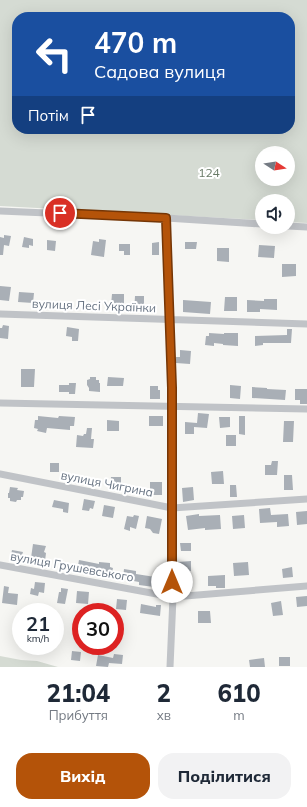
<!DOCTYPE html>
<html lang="uk">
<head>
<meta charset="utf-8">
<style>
	body { margin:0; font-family:Mulish,sans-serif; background:#f2f2f3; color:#1f2937; height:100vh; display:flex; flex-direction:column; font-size:15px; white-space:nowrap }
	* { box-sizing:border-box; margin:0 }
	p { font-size:13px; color:#747a83 }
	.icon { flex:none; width:22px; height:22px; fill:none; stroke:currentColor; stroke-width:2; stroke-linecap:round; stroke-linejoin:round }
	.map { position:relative; height:667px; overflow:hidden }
	.details { display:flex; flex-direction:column; background:#fff; flex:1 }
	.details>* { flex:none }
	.guide { position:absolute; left:12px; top:12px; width:283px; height:122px; border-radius:16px; box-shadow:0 4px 16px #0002; background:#1a4fa0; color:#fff; overflow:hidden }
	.needle { width:26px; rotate:102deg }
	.fabs { position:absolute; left:255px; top:146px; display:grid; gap:8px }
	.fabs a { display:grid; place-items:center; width:40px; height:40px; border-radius:50%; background:#fff; box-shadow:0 4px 16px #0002; font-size:20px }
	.speed { position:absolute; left:12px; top:603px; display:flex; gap:8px; font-size:20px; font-weight:700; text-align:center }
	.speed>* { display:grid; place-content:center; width:52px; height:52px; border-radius:50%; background:#fff; box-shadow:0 4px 16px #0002; line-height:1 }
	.speed small { font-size:10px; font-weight:400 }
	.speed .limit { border:6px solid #d22; background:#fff; color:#111 }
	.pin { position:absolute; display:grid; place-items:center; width:34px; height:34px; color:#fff; margin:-17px; border:2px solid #fff; border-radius:50%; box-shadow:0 1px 4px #0007 }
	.me { position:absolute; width:44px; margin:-22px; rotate:0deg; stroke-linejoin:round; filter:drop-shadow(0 0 3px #0008) }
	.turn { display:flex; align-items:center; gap:14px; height:84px; padding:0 16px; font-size:18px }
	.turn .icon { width:52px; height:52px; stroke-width:2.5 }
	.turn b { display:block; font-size:28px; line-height:34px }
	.then { display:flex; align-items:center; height:38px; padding:0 16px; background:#0003; gap:8px; font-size:15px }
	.eta { display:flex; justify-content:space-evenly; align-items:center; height:68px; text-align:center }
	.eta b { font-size:24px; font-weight:800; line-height:28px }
	.cta { display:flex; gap:8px; margin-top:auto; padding:8px 16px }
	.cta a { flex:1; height:46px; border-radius:16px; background:#b45309; color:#fff; font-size:16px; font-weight:800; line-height:46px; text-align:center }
	.cta a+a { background:#f2f2f3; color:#1f2937 }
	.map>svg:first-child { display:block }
</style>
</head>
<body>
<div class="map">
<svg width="307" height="667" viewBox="0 0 307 667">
	<rect width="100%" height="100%" fill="#f6f6f3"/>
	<path fill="#d5dbd3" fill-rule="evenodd" d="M0,0H307V223L288,222V201H262V220L0,206ZM17,17H290V129H17ZM262,153H288V179H262Z
		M0,656L21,660L37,661L58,667H0Z"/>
	<path fill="#a9afb6" d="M4,235L11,236L9,246L4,245L3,255H0V237L4,238Z
		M24,237L33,239V246L29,245V248L22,247Z
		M99,239L106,240L104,257L91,255L93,241L99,242Z
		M47,240L56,241L55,251L47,250Z
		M159,242V255H152V243Z
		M185,242H197L196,249H185Z
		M119,244H130V255H124V251H119Z
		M259,245L275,246L274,258L258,257Z
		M217,248H229V262L217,261Z
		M282,264H296V276L282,277Z
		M0,286L11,287L9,301L0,300Z
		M19,292L34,293L33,303L18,302Z
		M112,294H124V305H111Z
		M135,296H144V313H134Z
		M225,297H237V311H224Z
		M264,299H277V310L260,309V312H247V300L264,301Z
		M183,300L211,302L210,314L183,312Z
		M3,325L9,326L8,339L0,338V328H2Z
		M67,327L79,329L78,341H72V337L66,336Z
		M287,329H292L291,343H263V345L255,346V336L287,335Z
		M209,333L224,334V333H238V346L223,345V344L214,343V346L205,345L206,336H209Z
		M180,350L191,351L190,364L176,363V357H180Z
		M21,369H35L34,387H21Z
		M90,377H96V380H99V383H100V392L89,391V388L87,385V380L90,379Z
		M108,377L124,378L123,386H107Z
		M69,383H76L75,394H69V392H59V385H69Z
		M230,385L241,386L240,399L230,398Z
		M150,386H158V390H160V399H150Z
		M252,387L267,388V389L286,390L285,400L252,398Z
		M295,389H307V404H300V400H295Z
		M198,413L209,414L207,428L194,427V434H185V422L197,423Z
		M38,416L58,418L59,416L75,417L74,426H70V430L47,428L46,433L37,431L38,429L34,428L35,420H38Z
		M149,416H163V426H149Z
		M239,416H245V435L239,434Z
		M219,417H230V427L220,428Z
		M107,420L119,421V431H107Z
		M284,421H294L293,442H283Z
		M87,428H92L91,439H94L93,448L76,447L77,435L83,436L84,434H86Z
		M226,435H236V446H226Z
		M272,461H278L277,475H265V465H271Z
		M50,463H59V472H50Z
		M223,471L224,484H212L211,472Z
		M284,475H292L293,490H284Z
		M111,477H121V486L110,485Z
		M150,482H162V495H150Z
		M230,485H236L237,497H230Z
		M10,487L18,488L17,490L24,491L23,497H21V500H17L16,502L10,501V498H8V493H9Z
		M193,487L194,500L183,502L182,488Z
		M84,499L95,501L93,509L90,508L89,511L82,510Z
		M54,500L69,503L68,513L63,512V509L52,507Z
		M104,505L115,507L113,518L102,516Z
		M270,508L271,515L288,514L289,526L277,527V522L260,523L259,509Z
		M307,511V524L297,525L296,512Z
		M199,514V516L220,515L221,529L205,530V528L188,530L186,516Z
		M134,515L139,516L136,529L130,527V531L124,529L127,516L133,517Z
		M244,515L245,528L233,529L232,516Z
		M147,516L162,519L159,534L153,533L150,529L145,528Z
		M180,543H191V551H181Z
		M33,544L46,546L44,552L46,553L45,561L31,558Z
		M12,550L23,552L21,558L18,557L17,562L10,560Z
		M79,560L99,564V562L110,563V567L113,568L111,577L77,571Z
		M191,561V571H190L191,590H178V578H179L178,562Z
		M248,562L249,575L234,576L233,563Z
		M292,567L293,577L283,578L282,569Z
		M124,569L136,571V574L155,577L154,587L139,585V582L123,579Z
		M225,575V588H216V586H208V576Z
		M35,582L45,583L44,593L39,592L38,596L30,594L31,588L34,589Z
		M4,586L9,587L8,593L18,594L17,605L2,603Z
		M61,588L68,589L65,604L57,603L59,592H61Z
		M77,591L89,592L88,604L76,603Z
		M307,596V606L297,607L296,597Z
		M117,599L127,600L126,610L116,609Z
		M281,601L283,615L273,616L271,603Z
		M141,604L156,607V605H161L160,616L140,613Z
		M198,611H210L211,623H198Z
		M72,651L81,652L80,661L71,660Z
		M114,654L123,655L122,664L109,663L108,667L96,666L98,655L113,658Z
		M279,657H290V666H279Z
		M264,658L265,667H250L249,660Z"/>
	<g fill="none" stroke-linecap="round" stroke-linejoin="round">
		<path stroke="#c0c3c7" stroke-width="7" d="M0,211L166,218L262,224
			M166,218L172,388L173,597L170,667
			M288,226L307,227
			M0,314L307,324
			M0,403L307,409
			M0,474L172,508L307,499
			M0,565L173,597L307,586"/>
	</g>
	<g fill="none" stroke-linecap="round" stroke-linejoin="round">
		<g stroke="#753606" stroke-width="10">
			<path id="route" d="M60,213L166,218L172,388V582"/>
		</g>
		<use href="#route" stroke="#b45309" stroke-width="7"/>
	</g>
	<g text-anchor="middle" stroke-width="4" stroke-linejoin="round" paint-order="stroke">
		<g font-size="12" fill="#687a66" stroke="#fff">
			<text x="209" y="177">124</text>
		</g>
		<g font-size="12" fill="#677382" stroke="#fff">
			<text transform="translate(94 306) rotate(2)" y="4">вулиця Лесі Українки</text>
			<text transform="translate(107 484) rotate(11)" y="4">вулиця Чигрина</text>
			<text transform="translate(72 567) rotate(10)" y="4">вулиця Грушевського</text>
		</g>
	</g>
</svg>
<div class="fabs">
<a><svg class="needle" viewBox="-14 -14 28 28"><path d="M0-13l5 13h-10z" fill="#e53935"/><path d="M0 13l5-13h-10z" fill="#747a83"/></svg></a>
<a><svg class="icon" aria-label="sound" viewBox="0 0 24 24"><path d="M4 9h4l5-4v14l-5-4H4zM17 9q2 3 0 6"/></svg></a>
</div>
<div class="speed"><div>21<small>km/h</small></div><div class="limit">30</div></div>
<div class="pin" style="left:60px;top:213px;background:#d93025"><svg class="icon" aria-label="arrive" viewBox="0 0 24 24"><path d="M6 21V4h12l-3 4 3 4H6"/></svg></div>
<svg class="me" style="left:172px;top:582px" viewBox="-20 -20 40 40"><circle r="19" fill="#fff"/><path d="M0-13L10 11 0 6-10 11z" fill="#b45309"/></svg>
<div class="guide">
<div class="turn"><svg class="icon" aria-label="left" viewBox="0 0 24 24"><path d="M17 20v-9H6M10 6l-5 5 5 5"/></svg><div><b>470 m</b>Садова вулиця</div></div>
<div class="then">Потім<svg class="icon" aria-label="arrive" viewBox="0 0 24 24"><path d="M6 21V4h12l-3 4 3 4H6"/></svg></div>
</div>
</div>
<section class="details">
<div class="eta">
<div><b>21:04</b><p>Прибуття</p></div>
<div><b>2</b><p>хв</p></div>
<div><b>610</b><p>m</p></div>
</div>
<div class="cta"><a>Вихід</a><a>Поділитися</a></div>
</section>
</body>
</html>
